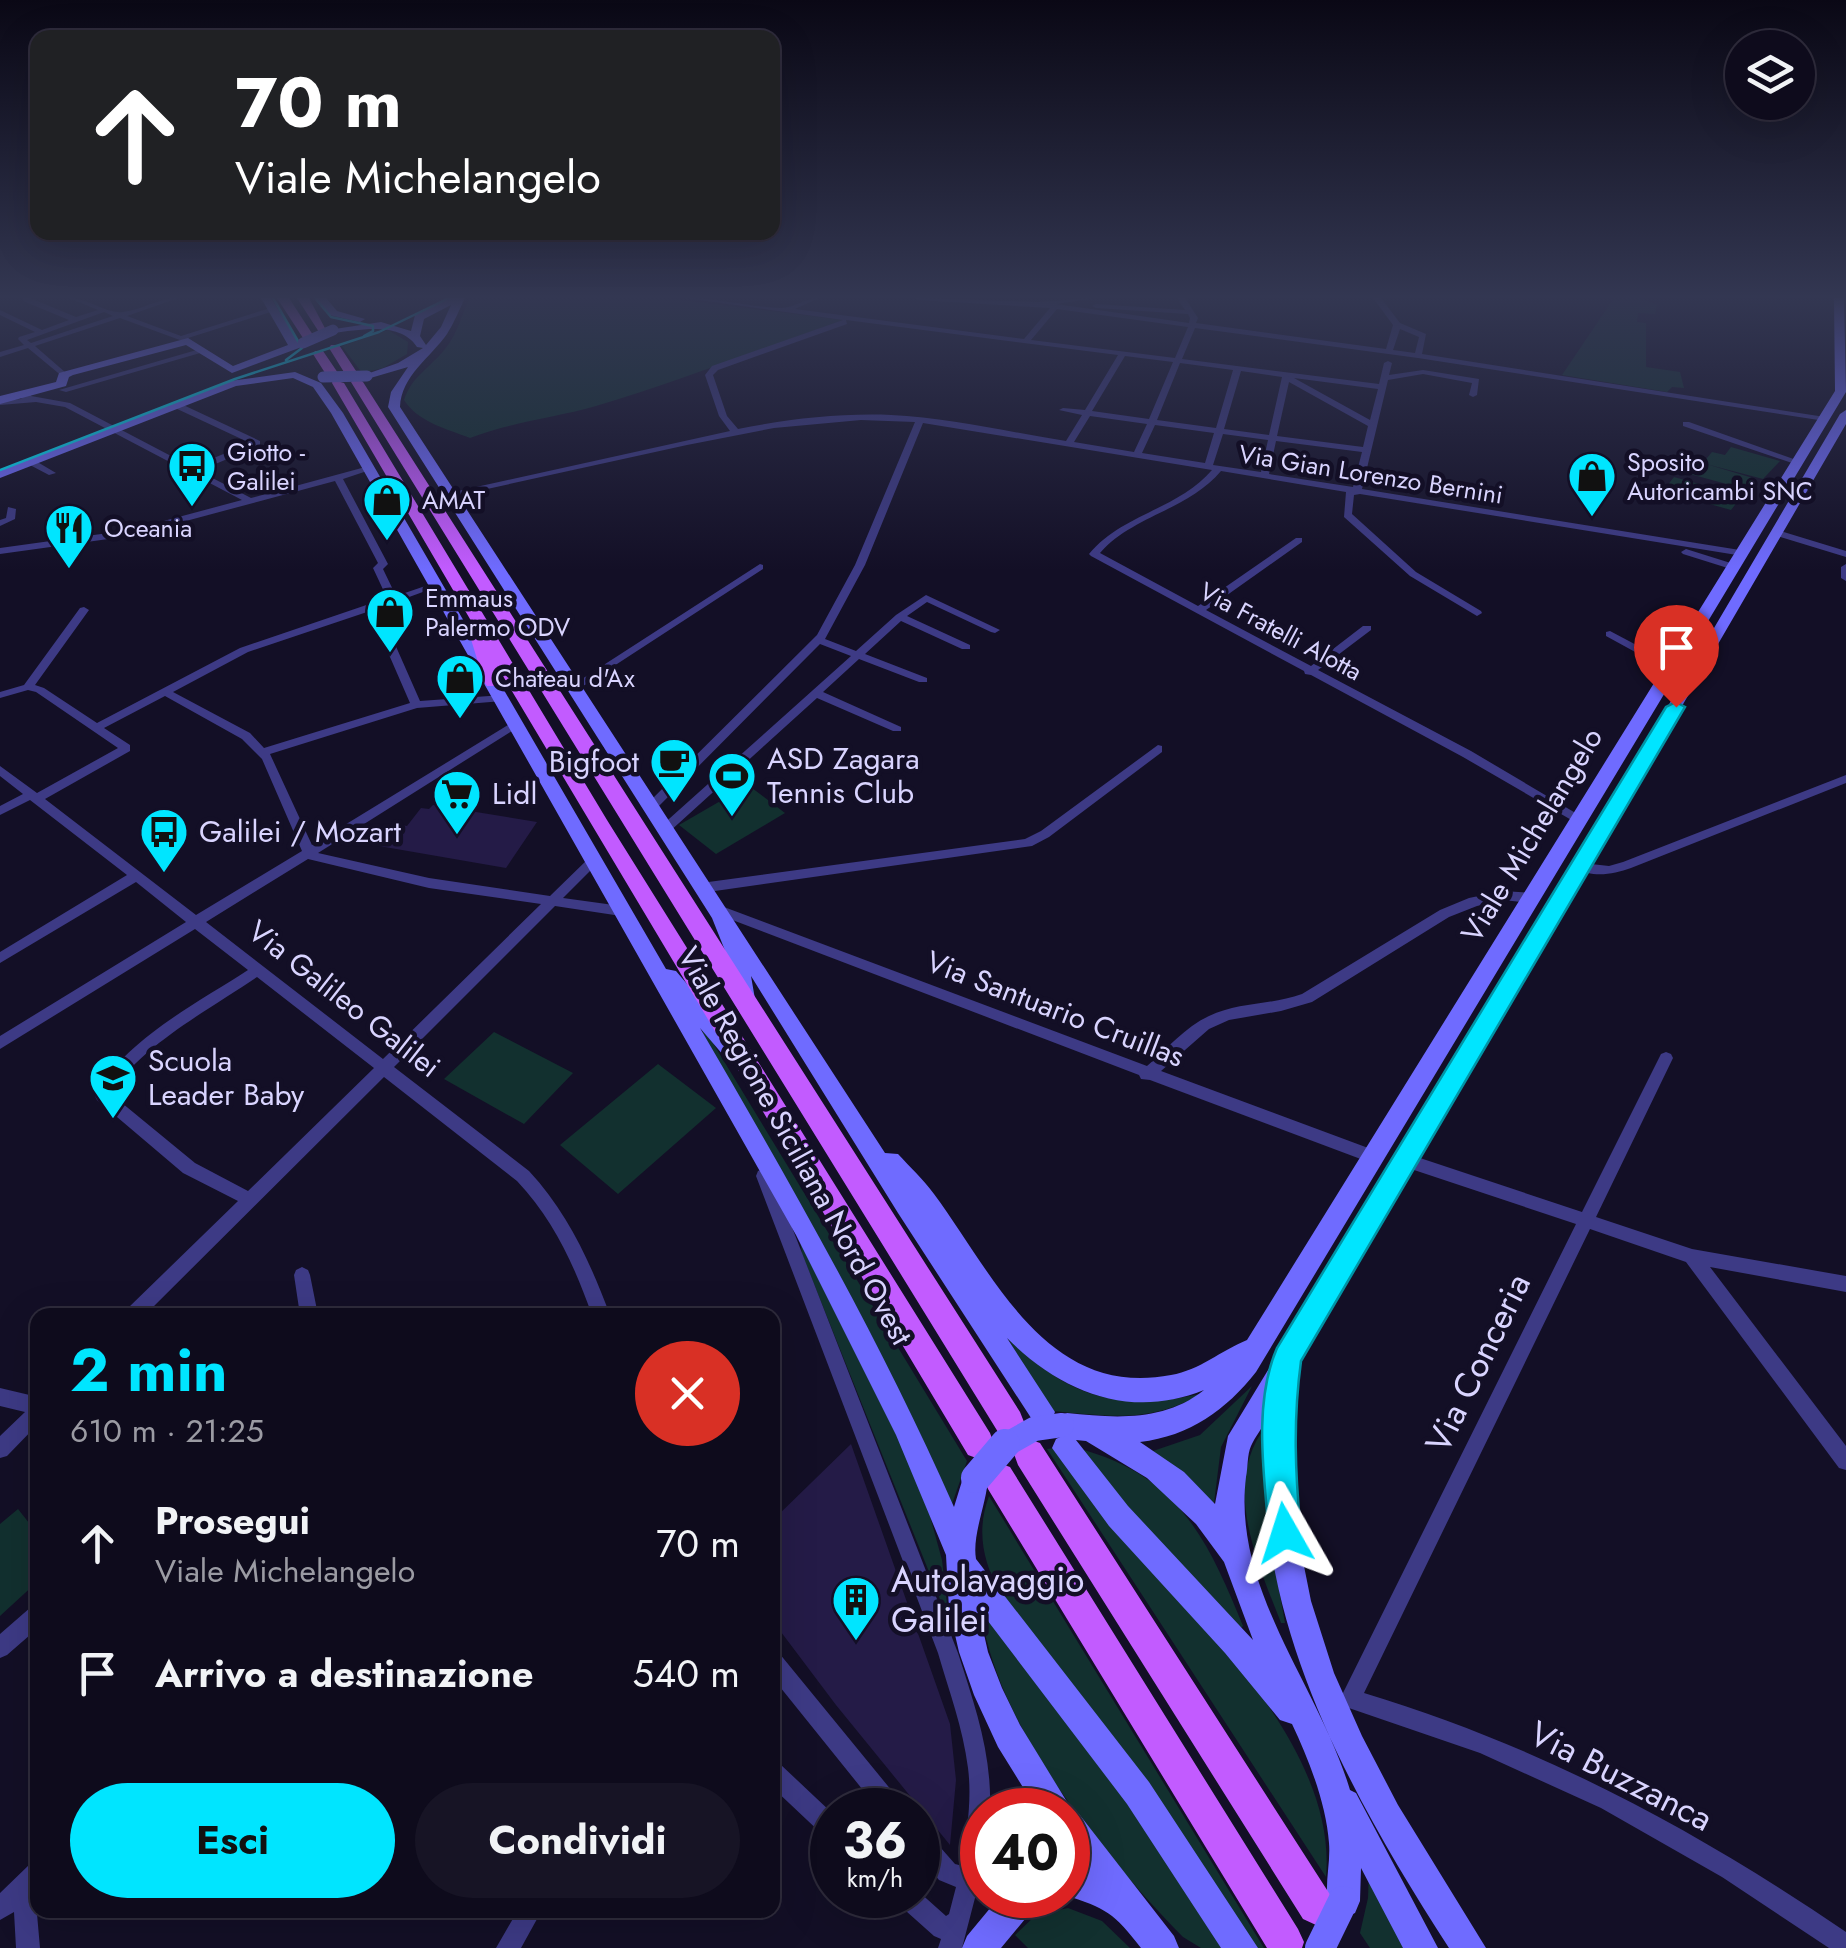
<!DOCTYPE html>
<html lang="it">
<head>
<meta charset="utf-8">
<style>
	body { margin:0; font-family:Jost,sans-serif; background:#171425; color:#f1f3f6; height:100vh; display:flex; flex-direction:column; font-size:38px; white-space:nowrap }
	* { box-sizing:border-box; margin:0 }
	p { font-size:32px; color:#9b9ba3 }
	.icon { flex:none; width:55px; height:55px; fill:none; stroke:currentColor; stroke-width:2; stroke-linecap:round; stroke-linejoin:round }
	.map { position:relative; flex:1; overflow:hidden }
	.panel { position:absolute; left:30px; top:1308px; width:750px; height:610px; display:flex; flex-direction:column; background:#0e0b1c; border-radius:20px; box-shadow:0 10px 40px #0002,0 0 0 2px #2e2b3b }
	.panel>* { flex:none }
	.top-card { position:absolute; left:30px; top:30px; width:750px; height:210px; border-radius:20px; box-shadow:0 10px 40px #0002,0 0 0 2px #2e2b3b; background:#202124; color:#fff; overflow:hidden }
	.tools { position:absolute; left:1725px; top:30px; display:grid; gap:20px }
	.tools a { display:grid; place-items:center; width:90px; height:90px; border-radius:50%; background:#0e0b1c; box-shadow:0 10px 40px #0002,0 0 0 2px #2e2b3b; font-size:50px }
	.speed { position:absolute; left:810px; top:1788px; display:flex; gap:20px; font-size:50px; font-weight:700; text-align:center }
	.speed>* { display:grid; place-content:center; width:130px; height:130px; border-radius:50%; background:#0e0b1c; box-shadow:0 10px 40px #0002,0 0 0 2px #2e2b3b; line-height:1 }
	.speed small { font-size:25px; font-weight:400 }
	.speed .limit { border:15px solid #d22; background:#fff; color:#111 }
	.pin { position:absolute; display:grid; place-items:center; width:85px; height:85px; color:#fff; margin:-102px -42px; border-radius:50% 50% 50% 0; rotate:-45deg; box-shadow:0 0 10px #0007 }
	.pin .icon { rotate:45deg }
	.me { position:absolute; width:110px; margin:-55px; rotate:354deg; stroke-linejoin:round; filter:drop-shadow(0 0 8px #0008) }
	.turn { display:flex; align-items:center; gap:35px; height:210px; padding:0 40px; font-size:45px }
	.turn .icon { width:130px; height:130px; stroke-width:2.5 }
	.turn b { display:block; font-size:70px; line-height:85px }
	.round { display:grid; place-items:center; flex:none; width:105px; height:105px; border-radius:52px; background:#171425 }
	.headline { display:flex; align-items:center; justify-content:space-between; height:170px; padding:0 40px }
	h1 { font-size:60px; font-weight:700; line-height:75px; color:#00e5ff }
	.cta { display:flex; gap:20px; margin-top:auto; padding:20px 40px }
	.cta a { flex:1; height:115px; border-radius:60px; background:#00e5ff; color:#111; font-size:40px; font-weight:700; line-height:115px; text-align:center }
	.cta a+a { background:#171425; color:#f1f3f6 }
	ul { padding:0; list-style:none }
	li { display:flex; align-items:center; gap:30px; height:130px; padding:0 40px }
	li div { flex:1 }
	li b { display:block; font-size:38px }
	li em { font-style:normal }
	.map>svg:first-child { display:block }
</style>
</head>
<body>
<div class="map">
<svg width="1846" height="1948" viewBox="0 0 1846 1948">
	<rect width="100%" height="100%" fill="#130f26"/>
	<path fill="#12302f" d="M470,298H664L843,320C761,349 680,381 596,406C554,418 511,422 470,438C447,429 418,422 404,400C412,376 430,368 445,349C458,333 461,315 470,298Z
		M1614,298H1640L1657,305L1655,314L1638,313L1637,322L1646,323V367L1680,372L1684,388L1672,387L1667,392L1562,375Z
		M388,330L408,342L407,354L383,368L362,373L342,346Z
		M1731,447L1780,461L1763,479L1706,464L1753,478L1745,489L1686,473L1693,462L1702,464L1712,452L1725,455Z
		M1674,477L1742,496L1731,510L1663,491Z
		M748,785L785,813L716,854L679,825Z
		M702,1025L967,1461L951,1507L703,1034Z
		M494,1032L573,1073L524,1124L444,1079Z
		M658,1064L716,1108L618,1194L560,1145Z
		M800,1240L893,1423L930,1516L942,1560L949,1622L802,1254Z
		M1001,1327C1060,1396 1115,1414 1204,1393C1148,1424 1112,1416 1051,1411Z
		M1252,1386L1221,1447L1214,1503L1153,1451L1200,1435Z
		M1267,1425L1276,1573L1285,1623H1281C1258,1563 1220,1483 1267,1425Z
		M1055,1448C1093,1493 1131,1537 1169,1582C1235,1660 1336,1767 1326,1877L1047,1449Z
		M1076,1448C1176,1473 1207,1537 1243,1626L1238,1631Z
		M989,1496L1264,1948H1256L1000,1593C983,1561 976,1531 989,1496Z
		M18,1509L37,1533V1582L0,1616V1524Z
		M990,1620L1093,1752L1225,1948H1201L1183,1937C1106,1858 1006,1738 984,1628Z
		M1369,1870L1409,1948H1370L1360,1933L1368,1898Z
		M1068,1908L1102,1921L1130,1948H1028L1015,1935L1036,1915Z"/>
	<path fill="#241b47" d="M433,805L537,822L506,868L379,846L396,824L407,826L421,808L429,809Z
		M851,1444L950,1724L956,1780L950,1845L836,1705L772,1620V1521Z"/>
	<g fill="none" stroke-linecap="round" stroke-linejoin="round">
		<path fill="#3d3a85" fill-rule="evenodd" d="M23,298H30L76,317L98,310L69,298C88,298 106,314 123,312C142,310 158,298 178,298L127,316L181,336L270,308L277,310L188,338L192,341L188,343L120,318L35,346L66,373V377H63L28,348L0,357V352L24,345L18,339L19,337L35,332L0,315V310L42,330L69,320L23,301ZM104,312L113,316L31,343L27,340Z
			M685,298C718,298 749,307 781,308C794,308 805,298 819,298L795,309L1024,339L1050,308L919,300L915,298L1038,302L1095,298L1056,304L1189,323L1190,318L1188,314L1096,308L1092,306L1096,304L1185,310L1177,298H1185L1198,318L1196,323L1386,349L1393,325L1373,298H1381L1400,323L1426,334L1422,354L1825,417L1829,419L1825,421L1418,358L1195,328L1182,359L1379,384L1384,363L1388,361L1392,363L1389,375L1423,370L1479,379L1477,395L1473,397L1469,395L1472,383L1423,374L1388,380L1362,489L1746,551V555L1743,556L1360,494L1354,495L1352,514L1416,572L1481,611L1482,613L1477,616L1410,576L1344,517L1346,492L1221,471C1188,510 1132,516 1100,553L1198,606L1296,538H1302V542L1206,610L1311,666L1363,626H1371V630L1318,670L1471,751L1584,818L1586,821L1584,824L1580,825L1463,757L1311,675L1305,674L1304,671L1091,556L1089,554C1122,514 1179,509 1212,470L923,423L865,565L825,639L856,651L896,615L926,595L1000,630L995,633L991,632L927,602L907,616L970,645V649H962L901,621L865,654L927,678V682H919L859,659L823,692L901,727V731H893L817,698L668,833H660L658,830L660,827L851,656L820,644L654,811H646L644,808L646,805L817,635L855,565L915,422L861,420L774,428L687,445L446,498V494L449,493L730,431L719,416L705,375L712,366L843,320ZM1057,309L1188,327L1175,358L1031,340ZM846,320L1118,355L1085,410L1063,408L1059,410L1082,415L1066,441C1009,432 950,418 891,415C840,413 788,419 738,429L727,416L713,375L718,370L847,324ZM1400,329L1419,337L1415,353L1393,350ZM1125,356L1173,362L1149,419L1092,411ZM1180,363L1233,370L1216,428L1157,420ZM1241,371L1282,377L1269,435L1224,429ZM1294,378L1378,389L1370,420ZM1289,382L1368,426L1363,447L1277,436ZM1090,416L1147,424L1134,452L1074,442ZM1155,425L1214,433L1205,463L1142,453ZM1223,434L1268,440L1261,472L1213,465ZM1276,441L1362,452L1353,487L1269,474Z
			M200,349L207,351L66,392L59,390Z
			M26,392H32L31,396L70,403L192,467L250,443L173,407V403H179L260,441V445L199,471L251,498L369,466L373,469L343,479L388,564L383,569L396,596L437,582L442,585L379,608L420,701L503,695L509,698L503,701L417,708L270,754L312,845L513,722L517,721L523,724L318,853L429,878L550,896L589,858H597L599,861L597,864L563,898L621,906L626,908L628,911L626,914L621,916L555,906L394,1067L529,1171C568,1213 590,1262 610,1315H592C574,1265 554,1220 517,1181L384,1077L145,1315H124L127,1309L238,1201L183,1173L97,1100L95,1096C124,1040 196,1004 248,970L195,929L0,1049V1036L186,922L136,882L0,963V952L127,875L30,800L0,815V806L23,794L0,776V766L37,793L118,748L36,692L28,690L0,698V692L24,685L80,608L84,607L89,610L35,685L44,688L97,723L240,648L387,598L373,568L378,563L335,481L130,536L0,554V548L130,530L242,500L65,407L36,402L0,405V401L21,399ZM370,611L410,703L264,748L250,733L173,692L248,652ZM165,696L242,739L262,759L302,851L196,915L45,799L130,751V745L104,728ZM308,859L429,888L541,904L383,1059L206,922ZM257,977L374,1068L248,1191L195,1163L111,1094C137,1048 213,1007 257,977Z
			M1683,422H1689L1802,462L1795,464L1683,426Z
			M28,460H34L56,473L49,475L28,464Z
			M8,507L16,509L15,519L0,526V520L6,518Z
			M1777,530L1846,551V557L1774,535V531Z
			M1686,549L1737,565L1739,567L1734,570L1683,554L1681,552Z
			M760,564L763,565V569L577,690L573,691L568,688Z
			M1846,564V581L1841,578V567Z
			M1610,631L1676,666L1677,668L1672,671L1668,670L1606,636V632Z
			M1158,745L1162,746V752L1049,837L1032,846L701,893L695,888L701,883L1025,839L1041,831Z
			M1846,775V783L1631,868C1613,874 1592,879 1576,867L1582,863L1609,866L1623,862Z
			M1503,891L1532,893L1539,898L1532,903L1503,900L1477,906L1449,917L1312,1002L1281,1011L1229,1020L1209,1029L1161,1071L1379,1152L1382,1157L1379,1162L1374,1164L1150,1080L1141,1079L1139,1075L714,913L712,910L714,907H724L1147,1066C1167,1049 1185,1027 1209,1016C1238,1002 1272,1005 1302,994L1440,910L1469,898Z
			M1666,1052L1671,1054L1673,1058L1596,1217L1692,1249L1846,1276V1292L1710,1267L1846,1446V1470L1839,1468L1686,1262L1590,1229L1364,1693C1540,1746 1695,1829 1846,1932V1948H1829L1722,1877L1601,1808L1480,1753L1343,1706L1340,1699L1576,1224L1399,1165L1397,1160L1399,1155L1405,1153L1582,1212L1661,1054Z
			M764,1169L770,1171L772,1176L958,1653C975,1706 992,1754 990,1810H982V1871L962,1948H938L941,1939L934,1936L897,1903L894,1895H918V1891L946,1916L949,1914L956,1887L939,1880L918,1855V1828L926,1831L955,1864L959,1865L962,1862C967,1832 972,1799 968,1768C963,1728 949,1691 938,1653L756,1176L758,1171Z
			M302,1267L308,1270L310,1275L318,1315H300L294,1275L296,1270Z
			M0,1388L38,1397V1424L7,1456L0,1458V1436L25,1412L0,1406Z
			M38,1604V1628L7,1655L0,1658V1634L31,1607Z
			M772,1650L779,1653L901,1802L904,1810H879L772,1677Z
			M772,1761L780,1764L832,1813V1839L824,1836L772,1787Z
			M38,1861V1888L35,1891L40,1948H16L14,1912L0,1920V1893L30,1864Z
			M518,1910H542L521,1948H496Z"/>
		<path fill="#6f6bff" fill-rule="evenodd" d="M261,298H271L298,341H307V345L232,373L186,345L73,375L69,377L66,386L0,404V396L56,382L59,373L188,338L233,366L288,345Z
			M315,298H326L337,311L365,319L360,322L329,315Z
			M448,298H465C459,310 454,323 447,334C431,357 401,376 400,407L885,1153L898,1154C910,1167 923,1179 934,1194C994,1275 1047,1399 1171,1375C1200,1370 1220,1351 1247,1340L1835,391L1834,298H1844L1846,392L1256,1372C1226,1410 1190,1436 1140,1442L1184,1472L1215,1504L1228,1436L1575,864L1840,414L1846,410V424L1297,1368L1291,1449L1296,1526L1311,1601L1334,1673L1362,1736L1398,1805L1486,1948H1449C1349,1793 1247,1611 1267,1420C1262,1428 1255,1437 1251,1446C1247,1455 1248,1467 1246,1477C1232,1590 1319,1686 1350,1790L1356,1793L1438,1948H1403L1361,1868L1360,1901L1355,1913L1343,1918L1331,1913C1322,1890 1331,1867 1329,1843C1326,1803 1309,1760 1292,1724L1280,1720L1225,1653L1109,1526L1052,1448L1056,1439L1060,1437L1054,1426L1058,1417L1067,1413C1115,1418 1164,1422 1204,1390C1130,1420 1061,1392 1007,1338L1055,1412L1051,1421L1042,1425L1033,1421L898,1213L751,976L755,999L752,1005H738L726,953L712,918L388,407L391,392L408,367L367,379L361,376L398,363L423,348L417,347C400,321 360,330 333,333L328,330L381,322L411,331L415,315ZM451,305L441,327L426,345L420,336L424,319ZM1076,1440L1086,1441L1147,1478L1196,1524L1224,1562L1253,1640L1128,1506Z
			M295,372L321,383L343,413L666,969L676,971L738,1044L742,1050L738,1056H724L700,1028C791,1184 881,1341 954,1507L966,1468L976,1464L986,1468C994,1488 971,1530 976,1559L1149,1782L1258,1948H1221L1127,1804L978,1608L988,1652L1002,1688L1020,1725L1072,1810L1079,1814L1174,1936L1179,1948H1141C1114,1913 1106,1908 1064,1895H1068V1864L1079,1866L1068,1851V1810H1037L998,1747L974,1695L959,1652L949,1609L946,1555L896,1435L796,1235L331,413L313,387L293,378L236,386L0,478V470L230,381Z
			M1001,1895H1040L1035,1907L1001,1948H962L967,1936Z"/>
		<path fill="#c25bff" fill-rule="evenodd" d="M277,298H289L313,335L311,338H303Z
			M297,298H309L327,332H319Z
			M331,345H339L358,374L357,377H347L329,348Z
			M315,351H323L338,373L337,376H327L313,354Z
			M357,378L363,382L1020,1412L1024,1422L1020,1432L1009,1437L998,1432L351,382Z
			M333,380L344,383L607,820L990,1433L994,1444L990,1455L979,1459L968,1455L497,666L502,682L499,686H487L484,682L470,636L477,631L332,383Z
			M1029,1439L1040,1443L1329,1893L1335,1906L1329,1919L1316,1925L1303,1919L1018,1465L1014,1454L1018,1443Z
			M999,1463L1010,1467L1298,1929L1304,1942L1302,1948H1267L988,1489L984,1478L988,1467Z"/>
		<path stroke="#00e5ff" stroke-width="2.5" d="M273,298L302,348L286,360
			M315,298L331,317L373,326V331L364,336
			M0,470L235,379L379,332L449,298"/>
		<path stroke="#6f6bff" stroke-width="11" d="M303,343L333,330
			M323,377L367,376"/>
		<path stroke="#6f6bff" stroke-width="24" d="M1002,1447L1034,1429L1062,1425"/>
		<path stroke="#6f6bff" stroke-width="30" d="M976,1478L1005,1444
			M1320,1948L1343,1901"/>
	</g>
	<linearGradient id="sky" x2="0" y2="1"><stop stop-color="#0a0815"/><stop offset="0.52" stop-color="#333752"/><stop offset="1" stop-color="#333752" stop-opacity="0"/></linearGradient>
	<rect width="1846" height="571" fill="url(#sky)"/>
	<path fill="#00e5ff" stroke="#0095a6" stroke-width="2.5" d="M1676,702L1685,707L1301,1361C1293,1420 1295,1474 1301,1533L1296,1544L1285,1549L1274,1544L1269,1533C1264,1475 1253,1403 1277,1348L1666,707Z"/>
	<defs>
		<g id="bus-pin" transform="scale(2.5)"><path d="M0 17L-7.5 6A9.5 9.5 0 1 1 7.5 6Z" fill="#00e5ff" stroke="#130f26"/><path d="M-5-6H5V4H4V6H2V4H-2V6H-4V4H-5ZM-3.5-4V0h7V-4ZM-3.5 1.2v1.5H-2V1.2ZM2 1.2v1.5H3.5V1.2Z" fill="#111"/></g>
		<g id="shop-pin" transform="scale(2.5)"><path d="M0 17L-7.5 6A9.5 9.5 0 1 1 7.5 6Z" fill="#00e5ff" stroke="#130f26"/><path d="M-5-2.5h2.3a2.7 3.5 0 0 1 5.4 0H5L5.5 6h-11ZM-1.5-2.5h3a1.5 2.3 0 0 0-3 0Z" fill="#111"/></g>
		<g id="restaurant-pin" transform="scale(2.5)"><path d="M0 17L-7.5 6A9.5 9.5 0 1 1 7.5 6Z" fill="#00e5ff" stroke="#130f26"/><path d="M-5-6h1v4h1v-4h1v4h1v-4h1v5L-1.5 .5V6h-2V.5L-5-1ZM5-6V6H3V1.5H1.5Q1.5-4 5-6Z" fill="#111"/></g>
		<g id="cafe-pin" transform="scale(2.5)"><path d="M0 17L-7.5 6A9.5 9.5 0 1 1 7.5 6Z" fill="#00e5ff" stroke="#130f26"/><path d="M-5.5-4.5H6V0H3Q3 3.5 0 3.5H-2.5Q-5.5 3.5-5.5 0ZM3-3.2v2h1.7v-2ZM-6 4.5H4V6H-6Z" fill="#111"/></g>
		<g id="stadium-pin" transform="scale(2.5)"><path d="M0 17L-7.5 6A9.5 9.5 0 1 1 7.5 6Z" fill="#00e5ff" stroke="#130f26"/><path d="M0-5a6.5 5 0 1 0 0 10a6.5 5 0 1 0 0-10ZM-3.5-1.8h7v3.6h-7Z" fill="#111"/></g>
		<g id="supermarket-pin" transform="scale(2.5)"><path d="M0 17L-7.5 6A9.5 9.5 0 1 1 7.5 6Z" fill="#00e5ff" stroke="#130f26"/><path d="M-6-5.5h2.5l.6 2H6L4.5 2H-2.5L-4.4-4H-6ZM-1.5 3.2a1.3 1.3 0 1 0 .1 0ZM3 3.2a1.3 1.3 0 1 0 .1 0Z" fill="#111"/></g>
		<g id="school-pin" transform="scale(2.5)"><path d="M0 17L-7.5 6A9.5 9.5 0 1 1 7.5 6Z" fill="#00e5ff" stroke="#130f26"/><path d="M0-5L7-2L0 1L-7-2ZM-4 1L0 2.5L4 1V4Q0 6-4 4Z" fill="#111"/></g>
		<g id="building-pin" transform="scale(2.5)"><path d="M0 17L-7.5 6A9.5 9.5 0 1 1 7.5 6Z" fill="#00e5ff" stroke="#130f26"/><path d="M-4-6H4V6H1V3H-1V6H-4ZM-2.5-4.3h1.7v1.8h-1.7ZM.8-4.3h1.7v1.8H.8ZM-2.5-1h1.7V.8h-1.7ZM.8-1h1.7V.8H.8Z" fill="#111"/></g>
	</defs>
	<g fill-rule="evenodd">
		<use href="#bus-pin" x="192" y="466"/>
		<use href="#shop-pin" x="1592" y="476"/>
		<use href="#shop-pin" x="387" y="500"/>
		<use href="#restaurant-pin" x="69" y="528"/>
		<use href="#shop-pin" x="390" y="612"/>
		<use href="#shop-pin" x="460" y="678"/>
		<use href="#cafe-pin" x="674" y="762"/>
		<use href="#stadium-pin" x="732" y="776"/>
		<use href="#supermarket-pin" x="457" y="794"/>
		<use href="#bus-pin" x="164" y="832"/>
		<use href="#school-pin" x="113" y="1078"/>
		<use href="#building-pin" x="856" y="1600"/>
	</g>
	<g text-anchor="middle" stroke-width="9" stroke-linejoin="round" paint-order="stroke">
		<g font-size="25" fill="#d9d4ff" stroke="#130f26" text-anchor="start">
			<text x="227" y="461">Giotto -<tspan x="227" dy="29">Galilei</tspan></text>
			<text x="1627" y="471">Sposito<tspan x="1627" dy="29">Autoricambi SNC</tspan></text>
			<text x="422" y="509">AMAT</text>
			<text x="104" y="537">Oceania</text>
			<text x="425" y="607">Emmaus<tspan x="425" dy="29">Palermo ODV</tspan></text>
			<text x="495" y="687">Chateau d'Ax</text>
		</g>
		<g font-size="25" fill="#d9d4ff" stroke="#130f26">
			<text transform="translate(1371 474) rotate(9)" y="9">Via Gian Lorenzo Bernini</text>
			<text transform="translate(1281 631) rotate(28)" y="9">Via Fratelli Alotta</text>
		</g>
		<g font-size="30" fill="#d9d4ff" stroke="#130f26" text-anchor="start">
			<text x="767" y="769">ASD Zagara<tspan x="767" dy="34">Tennis Club</tspan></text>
			<text x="639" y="772" text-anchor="end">Bigfoot</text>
			<text x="492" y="804">Lidl</text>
			<text x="199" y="842">Galilei / Mozart</text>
			<text x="148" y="1071">Scuola<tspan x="148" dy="34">Leader Baby</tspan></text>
		</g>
		<g font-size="30" fill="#d9d4ff" stroke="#130f26">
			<text transform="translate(1532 835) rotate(-59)" y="10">Viale Michelangelo</text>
			<text transform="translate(344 999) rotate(38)" y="10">Via Galileo Galilei</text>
			<text transform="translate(1055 1009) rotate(21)" y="10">Via Santuario Cruillas</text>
			<text transform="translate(795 1146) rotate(61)" y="10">Viale Regione Siciliana Nord Ovest</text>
		</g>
		<g font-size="35" fill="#d9d4ff" stroke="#130f26">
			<text transform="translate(1478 1363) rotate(-64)" y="12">Via Conceria</text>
			<text transform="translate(1621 1776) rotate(27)" y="12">Via Buzzanca</text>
		</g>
		<g font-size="35" fill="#d9d4ff" stroke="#130f26" text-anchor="start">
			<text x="891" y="1592">Autolavaggio<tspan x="891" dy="40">Galilei</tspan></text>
		</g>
	</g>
</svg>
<div class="tools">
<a><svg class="icon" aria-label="layers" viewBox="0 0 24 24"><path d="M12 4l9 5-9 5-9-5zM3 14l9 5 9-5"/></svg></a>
</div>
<div class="speed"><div>36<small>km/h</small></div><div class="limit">40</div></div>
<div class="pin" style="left:1676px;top:707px;background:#d93025"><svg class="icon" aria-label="arrive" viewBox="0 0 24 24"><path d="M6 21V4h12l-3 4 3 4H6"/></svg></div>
<svg class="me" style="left:1285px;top:1533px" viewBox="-20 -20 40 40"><path d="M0-17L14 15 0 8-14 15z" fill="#00e5ff" stroke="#fff" stroke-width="4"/></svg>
<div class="top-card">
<div class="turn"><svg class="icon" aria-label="ahead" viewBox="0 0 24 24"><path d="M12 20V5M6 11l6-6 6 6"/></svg><div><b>70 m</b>Viale Michelangelo</div></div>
</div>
<section class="panel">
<div class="headline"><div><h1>2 min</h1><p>610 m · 21:25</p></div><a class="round" style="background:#d93025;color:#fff"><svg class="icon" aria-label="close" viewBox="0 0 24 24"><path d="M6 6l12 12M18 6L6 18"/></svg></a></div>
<ul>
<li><svg class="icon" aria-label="ahead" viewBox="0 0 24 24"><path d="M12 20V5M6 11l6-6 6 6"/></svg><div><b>Prosegui</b><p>Viale Michelangelo</p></div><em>70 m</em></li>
<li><svg class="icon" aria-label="arrive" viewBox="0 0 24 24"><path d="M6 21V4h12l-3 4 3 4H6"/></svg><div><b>Arrivo a destinazione</b></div><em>540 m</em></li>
</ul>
<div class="cta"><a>Esci</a><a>Condividi</a></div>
</section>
</div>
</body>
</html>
